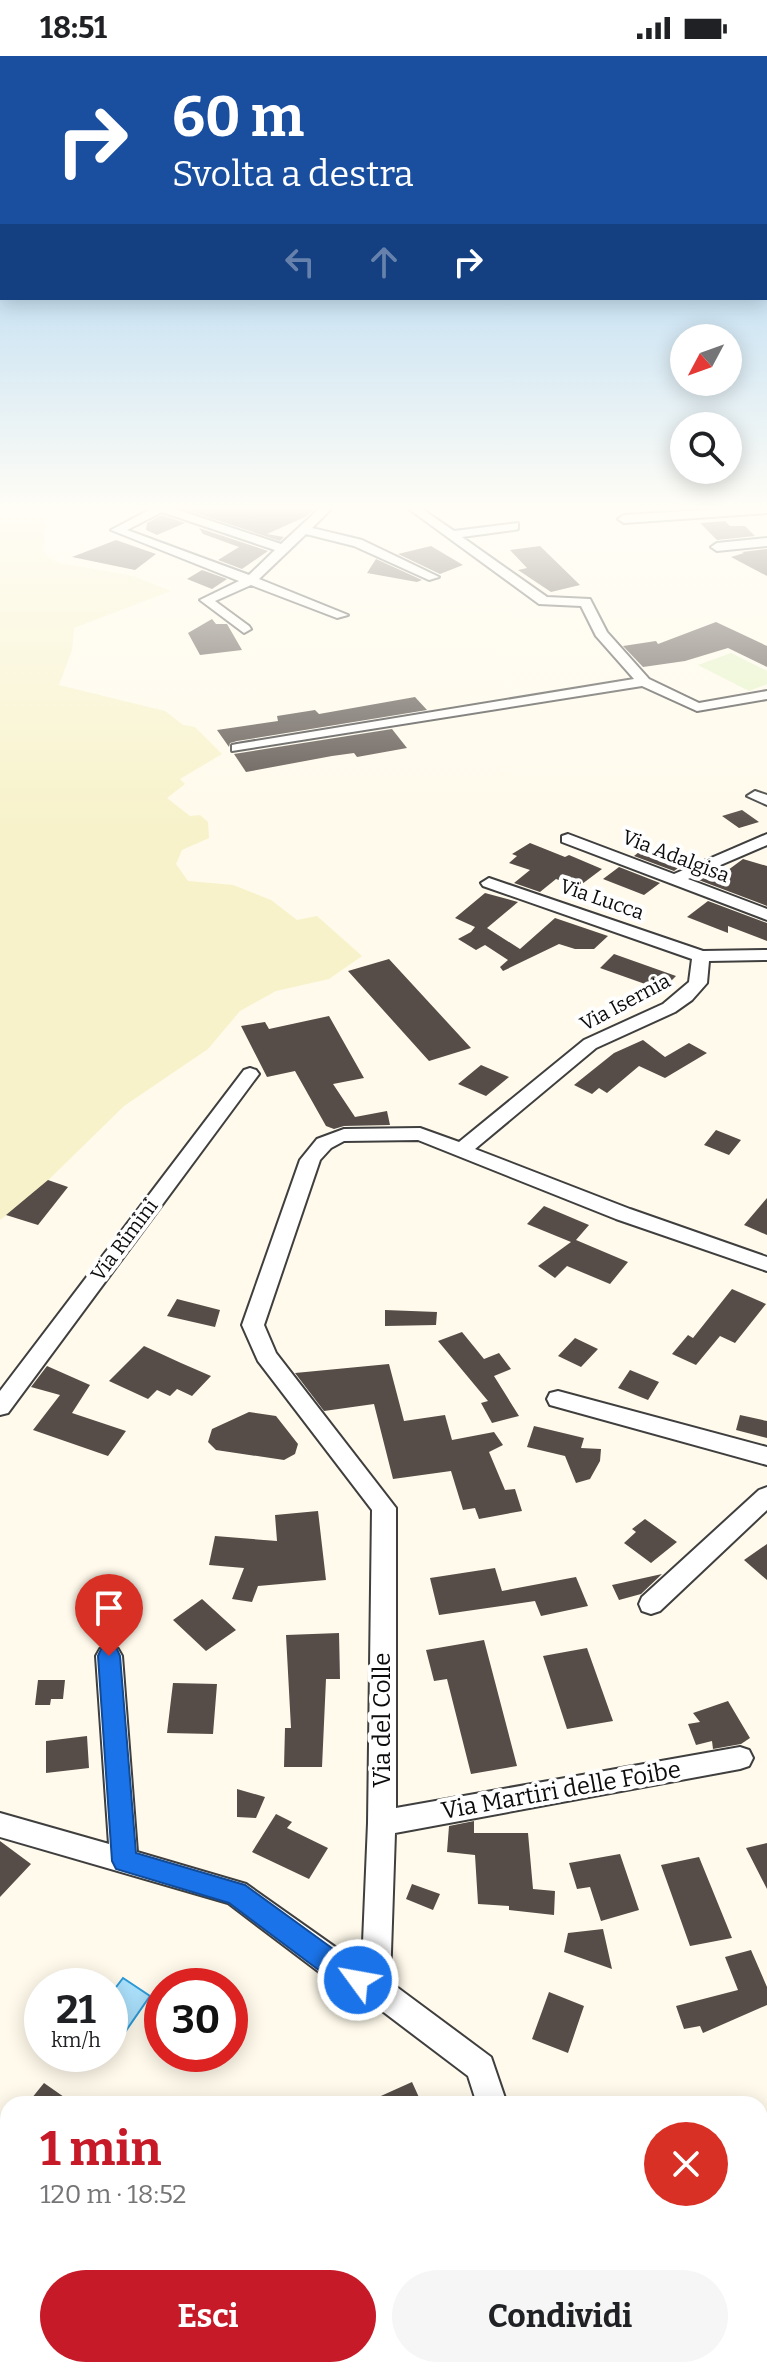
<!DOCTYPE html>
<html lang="it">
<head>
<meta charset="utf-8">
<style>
	body { margin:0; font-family:Bitter,serif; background:#f6f6f6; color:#202124; height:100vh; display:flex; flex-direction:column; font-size:30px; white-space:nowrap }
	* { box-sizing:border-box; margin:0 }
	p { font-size:26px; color:#757577 }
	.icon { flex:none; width:44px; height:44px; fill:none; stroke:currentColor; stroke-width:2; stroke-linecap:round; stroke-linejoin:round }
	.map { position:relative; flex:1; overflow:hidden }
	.drawer { position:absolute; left:0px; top:2040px; width:768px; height:282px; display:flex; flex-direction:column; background:#fff; border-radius:24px 24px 0 0; box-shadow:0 4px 20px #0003 }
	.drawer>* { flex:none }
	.top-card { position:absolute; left:0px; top:0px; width:768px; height:244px; box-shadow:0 4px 20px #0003; background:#1a4fa0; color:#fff; overflow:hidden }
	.needle { width:52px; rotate:229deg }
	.controls { position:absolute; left:670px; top:268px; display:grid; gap:16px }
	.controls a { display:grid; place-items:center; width:72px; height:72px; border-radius:50%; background:#fff; box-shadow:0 4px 20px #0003; font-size:40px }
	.speed { position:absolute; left:24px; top:1912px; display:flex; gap:16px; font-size:40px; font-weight:700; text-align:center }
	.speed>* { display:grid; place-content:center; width:104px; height:104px; border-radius:50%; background:#fff; box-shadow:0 4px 20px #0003; line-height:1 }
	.speed small { font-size:20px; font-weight:400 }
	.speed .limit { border:12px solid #d22; background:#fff; color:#111 }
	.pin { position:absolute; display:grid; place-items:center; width:68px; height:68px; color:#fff; margin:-82px -34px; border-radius:50% 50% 50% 0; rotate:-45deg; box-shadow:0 0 8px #0007 }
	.pin .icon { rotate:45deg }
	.me { position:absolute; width:88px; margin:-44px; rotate:302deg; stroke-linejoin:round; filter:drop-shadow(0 0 6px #0008) }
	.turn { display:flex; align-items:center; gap:28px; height:168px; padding:0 40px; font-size:36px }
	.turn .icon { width:104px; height:104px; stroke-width:2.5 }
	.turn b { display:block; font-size:56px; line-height:68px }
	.lanes { display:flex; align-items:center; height:76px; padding:0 40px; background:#0003; justify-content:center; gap:40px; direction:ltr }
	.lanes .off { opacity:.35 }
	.round { display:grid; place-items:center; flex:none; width:84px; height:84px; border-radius:42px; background:#f6f6f6 }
	.summary { display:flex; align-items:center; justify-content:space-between; height:136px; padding:0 40px }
	h1 { font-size:48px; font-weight:700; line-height:60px; color:#c71a28 }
	.action { display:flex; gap:16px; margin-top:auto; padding:16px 40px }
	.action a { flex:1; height:92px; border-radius:48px; background:#c71a28; color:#fff; font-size:32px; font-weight:700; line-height:92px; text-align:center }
	.action a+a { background:#f6f6f6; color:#202124 }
	.status { display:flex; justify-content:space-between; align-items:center; height:56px; padding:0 40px; background:#fff; direction:ltr }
	.status svg { height:22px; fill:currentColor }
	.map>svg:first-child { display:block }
</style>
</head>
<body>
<div class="status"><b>18:51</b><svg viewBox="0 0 49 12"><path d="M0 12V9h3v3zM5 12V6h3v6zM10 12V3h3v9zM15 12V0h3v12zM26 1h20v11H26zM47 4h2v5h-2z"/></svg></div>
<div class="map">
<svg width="767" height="2321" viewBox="0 0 767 2321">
	<rect width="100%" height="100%" fill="#fffaeb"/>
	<path fill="#f7f2c9" d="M0,453H44L46,461L43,494L48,501L60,507L134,520L171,535L74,572L72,594L59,629L165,655L183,669L195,671L222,698L180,723L185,728L167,742L190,760L200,759L208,766L209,782L182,794L176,808L188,825L233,829L271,844L297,864L317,860L362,900L329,923L276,935L240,955L208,993L124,1050L31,1141L0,1164Z"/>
	<path fill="#e4f3c5" d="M731,597L767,615V628L749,635L698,609Z"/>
	<path fill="#abe0fb" stroke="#2d9ad8" stroke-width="2" d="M123,1922L150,1940L114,1992L110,1990V1939Z"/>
	<path fill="#564d48" d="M183,453H315L305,461L267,478L284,481L280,485Z
		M162,459L185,467L157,479L146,474L147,467Z
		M725,465L730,470H745L755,480L717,484L700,467Z
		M199,472L268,495L242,513L218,504L239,491L203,478Z
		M116,484L156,498L135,514L72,501Z
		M431,490L463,509L440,518L398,498Z
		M540,490L580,529L551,536L518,514L527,512L510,494Z
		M767,493V520L731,501L744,497L742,496Z
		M376,503L422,524L417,526L367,517Z
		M202,514L227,523L212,533L187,523Z
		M212,563L216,568H227L242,594L200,599L188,577Z
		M716,566L767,590V611L728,592L685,605L643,611L623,590L656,585L658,588Z
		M415,641L427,654L237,685L230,687L229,691L217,674L278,665L277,660L315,654L319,658Z
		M392,673L407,692L357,701L354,697L332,700L246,716L234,698Z
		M742,754L759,766L739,772L722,760Z
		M530,787L565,801L569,799L602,813L578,831L556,823L540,836L514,827L530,814L509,807L517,800L512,798Z
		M644,792L684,808L674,815L634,800Z
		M743,803L767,810V850L696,823L716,814L724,817Z
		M619,811L660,827L644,839L603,823Z
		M485,837L518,846L487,872L520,893L555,862L608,880L594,893H575L559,888L503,915L500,911L508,904L485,889L476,894L458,883L471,876L475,871L455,862Z
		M708,845L767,867V885L728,870V877L687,861Z
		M614,898L676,920L662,934L600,912Z
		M389,903L471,992L429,1005L348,915Z
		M329,960L364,1022L333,1028L355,1061L387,1055L390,1069L344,1070L334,1073L326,1070L295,1015L267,1021L241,970L265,966L269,973Z
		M643,984L665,1001L689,987L707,997L665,1022L639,1010L607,1037L599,1032L592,1038L574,1029L614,997Z
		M481,1009L509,1021L486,1040L458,1028Z
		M716,1074L741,1084L729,1099L704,1089Z
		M48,1124L68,1131L38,1169L6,1159Z
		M767,1142V1179L744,1169Z
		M544,1150L589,1169L576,1184L628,1206L610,1228L567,1210L555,1222L538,1210L571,1186L527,1168Z
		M732,1233L766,1248L735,1287L720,1280L696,1309L672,1298L688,1279L693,1282Z
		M177,1243L220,1254L215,1271L167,1260Z
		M385,1254L437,1256L436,1269L385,1270Z
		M462,1276L484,1303L499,1297L511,1313L494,1320L519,1360L492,1367L481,1347L488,1345L438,1285Z
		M575,1282L598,1293L581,1311L558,1300Z
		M144,1290L181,1307L211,1320L192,1340L177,1333L170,1340L157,1334L148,1343L109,1325Z
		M389,1308L404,1365L445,1359L452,1384L494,1376L503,1389L489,1396L505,1434L515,1433L522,1455L479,1463L475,1452L463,1454L451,1415L393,1423L374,1348L324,1355L295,1317Z
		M47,1310L90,1329L72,1357L126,1375L108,1400L33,1374L60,1339L31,1331Z
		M630,1314L659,1326L648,1344L618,1332Z
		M249,1356L276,1360L298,1388L295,1398L284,1404L216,1394L208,1386L212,1373Z
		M740,1359L767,1365V1382L736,1374Z
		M534,1370L584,1382L581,1392L601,1393L600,1405L590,1423L576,1427L565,1400L527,1391Z
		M318,1455L326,1524L258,1530L252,1546L232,1543L244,1512L209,1509L215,1480L277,1485L275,1459Z
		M645,1463L677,1486L651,1507L624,1487L636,1476L632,1473Z
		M767,1488V1524L744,1504Z
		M495,1512L502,1535L576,1521L588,1550L541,1560L535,1545L439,1559L430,1522Z
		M662,1518L641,1538L619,1544L612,1529Z
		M202,1543L236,1574L206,1595L173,1564Z
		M339,1577L340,1623H326L322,1711H284L285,1672H291L286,1579Z
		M484,1584L517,1710L471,1718L447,1623L434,1625L426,1594Z
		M587,1592L613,1665L567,1673L543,1600Z
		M38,1624H65L63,1643H51L50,1649H35Z
		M173,1627L217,1628L213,1678L167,1677Z
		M728,1645L750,1682L741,1688L713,1693L712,1685L696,1689L688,1668L700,1666L693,1657Z
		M87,1680L89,1712L46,1717V1685Z
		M237,1733L265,1741L256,1762L237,1761Z
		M276,1758L292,1766L287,1772L328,1792L309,1823L252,1796Z
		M474,1765V1777H528L533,1833L555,1835L554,1859L509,1854V1850L478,1848L475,1799L447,1796L449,1770Z
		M0,1785L31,1808L0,1841Z
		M767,1787V1833L746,1792Z
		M620,1798L639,1854L601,1865L590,1831L577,1833L569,1807Z
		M699,1801L732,1882L690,1890L661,1809Z
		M412,1828L440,1838L433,1854L406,1843Z
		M603,1873L612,1913L564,1896L568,1877Z
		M751,1894L767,1931V1949L703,1977L700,1970L684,1973L676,1950L738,1934L725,1901Z
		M549,1936L584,1950L568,1997L532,1983Z
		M412,2026L422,2048H363Z
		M44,2027L74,2048H27Z"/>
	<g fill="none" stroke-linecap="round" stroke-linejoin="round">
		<g stroke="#3f3f3f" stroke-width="4">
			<path id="minor" d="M151,453H175L281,488L319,453H331L312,472L362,484L439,521L429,524L354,490L306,478L259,523L348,559L337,562L251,529L215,545L249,570L251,573L244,577L200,544L239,525L111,474ZM162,456L275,494L249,519L127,474Z
				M409,453H422L454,475L518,467V473L514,474L462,481L547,541L590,543L607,576L649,623L699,647L767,635V643L697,655L642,630L232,695V689L237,688L634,623L596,580L581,550L539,548Z
				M722,453H767V457L624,467L618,463L624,459Z
				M767,482V490L717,495L711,491L717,487Z
				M755,735L767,739V749L747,740Z
				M568,778L674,818L767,778V789L688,823L767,853V864L562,786V780Z
				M489,822L703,895L767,894V904L709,905L707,927L692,944L675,956L596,992L475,1093L630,1153L767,1201V1215L616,1163L418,1084L344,1085L331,1092L320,1104L264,1269L276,1297L396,1452V1752L740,1691L749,1694L753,1702L749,1710L740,1713L395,1777L390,1926L491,2001L507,2048H477L468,2020L365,1942L331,1925L228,1847L0,1781V1757L109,1788L96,1600L100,1593L109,1590L118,1593L122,1600L137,1796L246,1828L362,1910L368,1767L372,1454L258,1305L242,1269L300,1104L317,1083L344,1073L420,1072L459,1086L584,984L663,948L689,926L692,903L483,830L481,827Z
				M250,1012L256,1014L259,1018L256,1022L8,1357L0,1359V1335L244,1014Z
				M558,1335L767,1391V1409L550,1349L547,1343L550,1337Z
				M767,1431V1454L660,1555L651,1558L642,1555L639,1548L642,1541L759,1434Z
				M445,2314H481L478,2321H442Z
				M606,2314H646L649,2321H609Z"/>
		</g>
		<use href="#minor" fill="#fff" fill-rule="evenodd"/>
	</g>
	<linearGradient id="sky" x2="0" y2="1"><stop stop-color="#8fc6f0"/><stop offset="0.58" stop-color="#fffdf6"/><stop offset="1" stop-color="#fffdf6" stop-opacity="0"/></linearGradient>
	<rect width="767" height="778" fill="url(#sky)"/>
	<path fill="#1a73e8" stroke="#114b97" stroke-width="2" d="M109,1591L117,1593L120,1600L136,1797L245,1829L351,1906L368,1915L372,1924L368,1932L358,1936L332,1924L229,1847L116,1813L112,1805L98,1600L101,1593Z"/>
	<g text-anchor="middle" stroke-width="8" stroke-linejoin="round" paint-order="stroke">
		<g font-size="20" fill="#0c0c0c" stroke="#fff">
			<text transform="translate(676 800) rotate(21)" y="7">Via Adalgisa</text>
			<text transform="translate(602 843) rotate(19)" y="7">Via Lucca</text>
			<text transform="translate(625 946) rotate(-28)" y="7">Via Isernia</text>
			<text transform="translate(124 1184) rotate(-53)" y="7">Via Rimini</text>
		</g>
		<g font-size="24" fill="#0c0c0c" stroke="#fff">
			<text transform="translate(382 1664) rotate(-90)" y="8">Via del Colle</text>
			<text transform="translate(561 1734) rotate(-10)" y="8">Via Martiri delle Foibe</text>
		</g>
	</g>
</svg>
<div class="controls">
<a><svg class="needle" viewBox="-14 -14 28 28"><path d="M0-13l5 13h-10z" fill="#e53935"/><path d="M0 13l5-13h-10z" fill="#757577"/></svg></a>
<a><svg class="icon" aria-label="search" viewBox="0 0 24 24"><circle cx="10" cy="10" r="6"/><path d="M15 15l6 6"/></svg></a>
</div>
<div class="speed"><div>21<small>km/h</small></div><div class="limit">30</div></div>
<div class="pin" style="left:109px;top:1600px;background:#d93025"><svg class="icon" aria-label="arrive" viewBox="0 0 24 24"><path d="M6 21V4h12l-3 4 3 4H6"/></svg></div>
<svg class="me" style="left:358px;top:1924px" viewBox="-20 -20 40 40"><circle r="17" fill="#1a73e8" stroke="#fff" stroke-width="3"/><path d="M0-11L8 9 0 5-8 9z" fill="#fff"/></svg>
<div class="top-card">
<div class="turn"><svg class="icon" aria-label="right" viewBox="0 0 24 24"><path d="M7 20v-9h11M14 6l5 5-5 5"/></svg><div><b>60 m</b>Svolta a destra</div></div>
<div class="lanes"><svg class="icon off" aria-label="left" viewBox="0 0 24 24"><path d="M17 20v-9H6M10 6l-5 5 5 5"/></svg><svg class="icon off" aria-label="ahead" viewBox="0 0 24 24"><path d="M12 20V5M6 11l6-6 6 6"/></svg><svg class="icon" aria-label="right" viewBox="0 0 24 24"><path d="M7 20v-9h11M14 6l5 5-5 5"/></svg></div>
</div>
<section class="drawer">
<div class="summary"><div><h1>1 min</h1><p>120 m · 18:52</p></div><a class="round" style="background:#d93025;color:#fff"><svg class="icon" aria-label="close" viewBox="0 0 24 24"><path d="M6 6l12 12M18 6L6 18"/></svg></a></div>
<div class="action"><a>Esci</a><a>Condividi</a></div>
</section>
</div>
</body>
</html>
